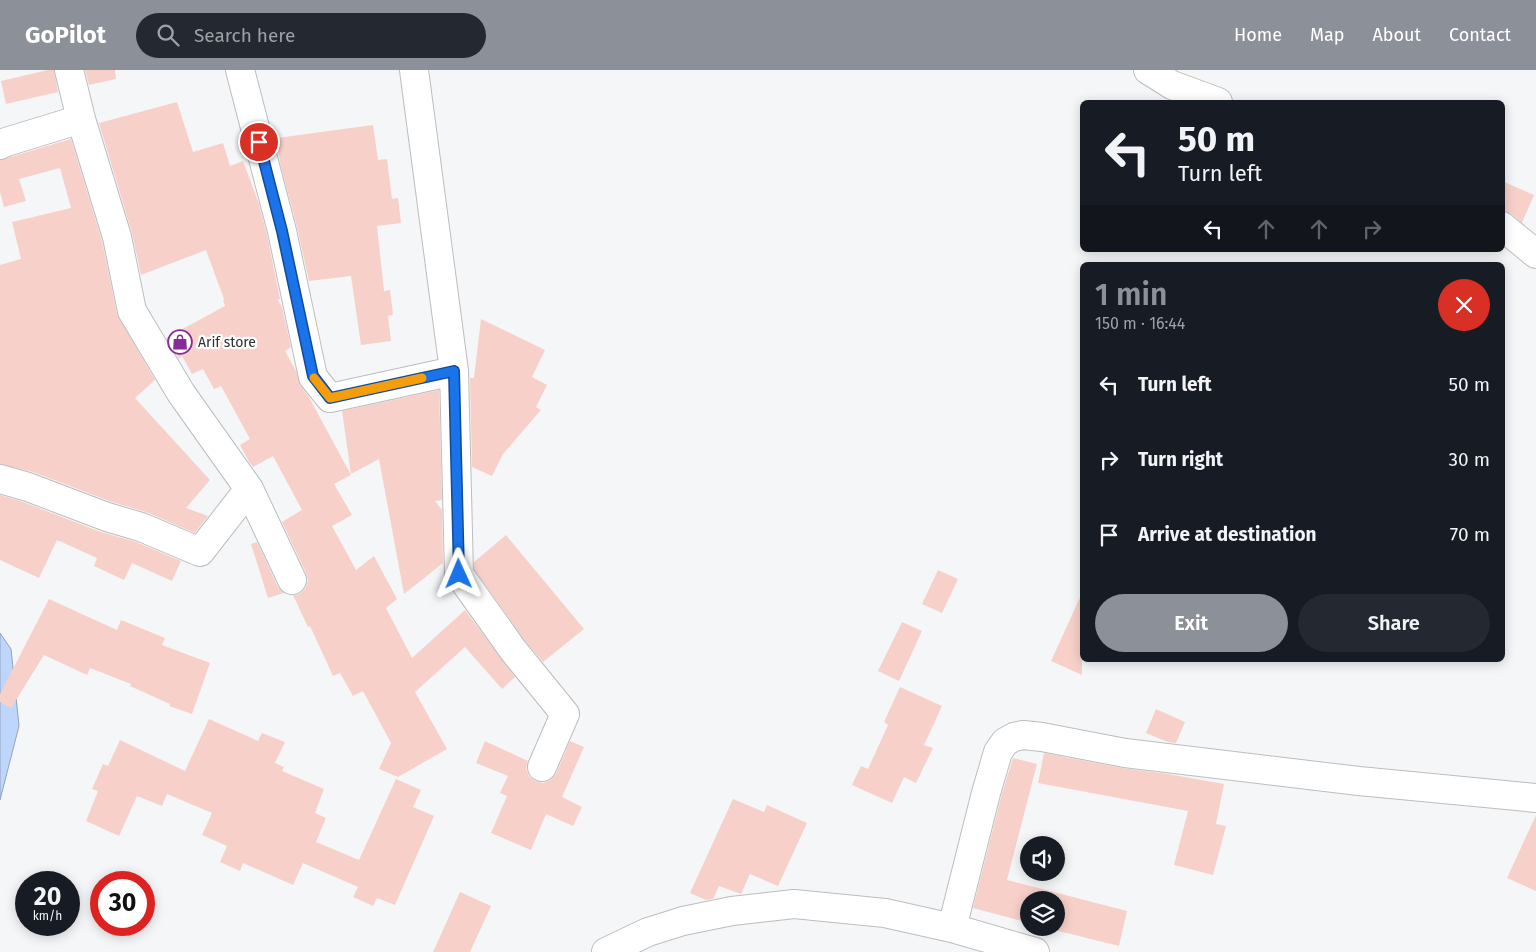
<!DOCTYPE html>
<html lang="en">
<head>
<meta charset="utf-8">
<style>
	body { margin:0; font-family:"Fira Sans",sans-serif; background:#242831; color:#f1f3f6; height:100vh; display:flex; flex-direction:column; font-size:19px; white-space:nowrap }
	* { box-sizing:border-box; margin:0 }
	p { font-size:16px; color:#9ea1a6 }
	.icon { flex:none; width:28px; height:28px; fill:none; stroke:currentColor; stroke-width:2; stroke-linecap:round; stroke-linejoin:round }
	.map { position:relative; flex:1; overflow:hidden }
	.side { position:absolute; left:1080px; top:192px; width:425px; height:400px; display:flex; flex-direction:column; background:#171b24; border-radius:8px; box-shadow:0 2px 12px #0003 }
	.side>* { flex:none }
	.top-card { position:absolute; left:1080px; top:30px; width:425px; height:152px; border-radius:8px; box-shadow:0 2px 12px #0003; background:#171b24; color:#f1f3f6; overflow:hidden }
	.controls { position:absolute; left:1020px; top:766px; display:grid; gap:10px }
	.controls a { display:grid; place-items:center; width:45px; height:45px; border-radius:50%; background:#171b24; box-shadow:0 2px 12px #0003; font-size:25px }
	.speed { position:absolute; left:15px; top:801px; display:flex; gap:10px; font-size:25px; font-weight:700; text-align:center }
	.speed>* { display:grid; place-content:center; width:65px; height:65px; border-radius:50%; background:#171b24; box-shadow:0 2px 12px #0003; line-height:1 }
	.speed small { font-size:12px; font-weight:400 }
	.speed .limit { border:8px solid #d22; background:#fff; color:#111 }
	.pin { position:absolute; display:grid; place-items:center; width:42px; height:42px; color:#fff; margin:-21px; border:2px solid #fff; border-radius:50%; box-shadow:0 1px 5px #0007 }
	.me { position:absolute; width:55px; margin:-28px; rotate:359deg; stroke-linejoin:round; filter:drop-shadow(0 0 4px #0008) }
	.turn { display:flex; align-items:center; gap:18px; height:105px; padding:0 15px; font-size:22px }
	.turn .icon { width:65px; height:65px; stroke-width:2.5 }
	.turn b { display:block; font-size:35px; line-height:42px }
	.lanes { display:flex; align-items:center; height:48px; padding:0 15px; background:#0003; justify-content:center; gap:25px; direction:ltr }
	.lanes .off { opacity:.35 }
	.round { display:grid; place-items:center; flex:none; width:52px; height:52px; border-radius:26px; background:#242831 }
	.summary { display:flex; align-items:center; justify-content:space-between; height:85px; padding:0 15px }
	h1 { font-size:30px; font-weight:600; line-height:38px; color:#8c9099 }
	.button { display:flex; gap:10px; margin-top:auto; padding:10px 15px }
	.button a { flex:1; height:58px; border-radius:30px; background:#8c9099; color:#fff; font-size:20px; font-weight:600; line-height:58px; text-align:center }
	.button a+a { background:#242831; color:#f1f3f6 }
	ul { padding:0; list-style:none }
	li { display:flex; align-items:center; gap:15px; height:75px; padding:0 15px }
	li div { flex:1 }
	li b { display:block; font-size:19px }
	li em { font-style:normal }
	header { display:flex; align-items:center; gap:30px; box-sizing:border-box; height:70px; padding:0 25px; background:#8c9099; color:#fff }
	header strong { font-size:24px }
	nav { display:flex; gap:28px; margin-inline-start:auto; font-size:18px }
	.search { width:350px; height:45px; background:#242831; display:flex; align-items:center; gap:12px; box-sizing:border-box; padding:0 18px; border-radius:28px; color:#9ea1a6; font-size:19px }
	.map>svg:first-child { display:block }
</style>
</head>
<body>
<header>
<strong>GoPilot</strong>
<div class="search"><svg class="icon" aria-label="search" viewBox="0 0 24 24"><circle cx="10" cy="10" r="6"/><path d="M15 15l6 6"/></svg>Search here</div>
<nav><a>Home</a><a>Map</a><a>About</a><a>Contact</a></nav>
</header>
<div class="map">
<svg width="1536" height="882" viewBox="0 0 1536 882">
	<rect width="100%" height="100%" fill="#f5f6f8"/>
	<path fill="#bed5fc" stroke="#93a3bf" d="M0,563L11,579L19,656L0,730Z"/>
	<path fill="#f7d1c9" d="M48,0H54L58,22L6,34L1,11Z
		M85,0H115L116,9L89,15Z
		M177,32L193,82L223,73L230,96L243,91L259,134L267,165L280,229L278,230L282,237L291,277L285,281L296,301L301,316L310,329L351,405L334,414L352,445L332,456L356,500L374,486L397,529L386,538L412,588L465,540L515,607L502,619L465,577L415,622L447,679L398,707L379,699L391,673L363,621L353,626L340,603L333,606L310,556L308,557L293,525L299,524L305,519L308,511L306,503L282,452L302,440L273,386L253,397L249,392L240,375L250,369L221,316L214,319L203,299L192,304L182,286L179,289L166,268L225,236L223,230L224,229L206,180L141,205L132,163L99,53Z
		M373,55L378,90L387,89L392,129L398,128L401,153L377,156L384,221L390,220L393,245L388,246L391,271L361,275L351,206L309,211L297,157L280,93L277,68Z
		M71,69L102,171L117,244L155,310L135,328L210,410L186,438L208,446L195,463L146,442L112,432L33,402L0,394V195L21,189L12,152L71,138L60,98L19,109L26,131L4,137L0,122V90Z
		M1502,111L1534,125L1522,153L1512,144L1502,141Z
		M481,249L545,280L532,307L547,315L536,337L541,340L503,384L492,406L472,397L470,308H474Z
		M439,320L442,430L435,431L442,440L443,493L404,524L379,389L351,404L342,341Z
		M0,425L23,432L101,462L136,472L181,491L172,511L132,493L124,510L94,496L97,488L57,470L39,508L0,490Z
		M506,465L584,559L543,592L525,571L474,499V492Z
		M257,472L278,517L284,523L268,528L251,474Z
		M938,500L958,509L942,543L922,534Z
		M1082,523V605L1051,591Z
		M49,529L117,560L121,550L165,568L162,575L210,593L192,644L169,636L170,634L130,616L131,614L90,598L87,605L44,585L11,638L0,632V624Z
		M902,552L922,561L899,611L878,601Z
		M900,617L942,636L924,675L933,678L916,713L904,707L892,733L852,715L861,696L868,699L888,655L884,652Z
		M1156,639L1185,652L1176,673L1168,672L1146,663Z
		M209,649L258,671L262,663L285,672L275,693L284,697L282,701L324,719L315,743L326,748L316,772L359,790L396,709L421,720L413,737L434,746L395,835L377,828L373,836L353,827L358,817L303,793L293,815L243,793L240,801L220,792L227,776L202,765L212,743L167,724L162,736L137,726L119,766L86,751L98,721L92,719L103,694L108,696L120,670L185,701Z
		M485,671L528,691L526,698L529,706L535,711L543,713L551,710L556,704L570,671L584,677L562,727L582,737L573,756L546,744L531,780L491,763L507,726L500,723L508,706L476,693Z
		M1044,683L1122,698L1168,704L1224,714L1216,754L1226,756L1213,805L1174,795L1188,741L1038,713Z
		M1013,688L1037,694L1007,810L1127,841L1119,876L1047,858H1056V830H1029V853L973,838L1001,727Z
		M733,729L764,742L767,735L807,753L778,816L750,804L741,824L719,816L713,829L706,830L690,823Z
		M1536,745V821L1507,808Z
		M460,822L491,836L470,882H433Z"/>
	<g fill="none" stroke-linecap="round" stroke-linejoin="round">
		<g stroke="#bcbdbf" stroke-width="30">
			<path id="street" d="M69,0L81,49L117,167L132,241L181,323L249,419L292,510
				M240,0L282,161L313,307L330,328L454,301L459,504L513,580L565,644L542,697
				M414,0L454,301
				M1148,0L1172,15L1218,32
				M0,75L6,72L81,49
				M1502,156L1536,184
				M0,409L28,417L107,447L141,457L200,482L249,419
				M952,858L986,723L998,682L1005,672L1014,667L1023,665L1042,667L1125,683L1359,711L1536,728
				M606,882L648,862L683,851L732,841L794,834L885,843L952,858L1035,882"/>
		</g>
		<use href="#street" stroke="#fff" stroke-width="28"/>
	</g>
	<g fill="none" stroke-linecap="round" stroke-linejoin="round">
		<g stroke="#114b97" stroke-width="12">
			<path id="route" d="M259,72L282,161L313,306L330,328L454,301L459,504"/>
		</g>
		<use href="#route" stroke="#1a73e8" stroke-width="9"/>
		<path stroke="#f59e0b" stroke-width="9" d="M314,308L330,328L422,308"/>
	</g>
	<defs>
		<g id="shop-ring" transform="scale(1.25)"><circle r="9.5" fill="#fff" stroke="#872b96" stroke-width="1.5"/><path d="M-5-2.5h2.3a2.7 3.5 0 0 1 5.4 0H5L5.5 6h-11ZM-1.5-2.5h3a1.5 2.3 0 0 0-3 0Z" fill="#872b96"/></g>
	</defs>
	<g fill-rule="evenodd">
		<use href="#shop-ring" x="180" y="272"/>
	</g>
	<g text-anchor="middle" stroke-width="4.5" stroke-linejoin="round" paint-order="stroke">
		<g font-size="14" fill="#2f2f30" stroke="#fff" text-anchor="start">
			<text x="198" y="277">Arif store</text>
		</g>
	</g>
</svg>
<div class="controls">
<a><svg class="icon" aria-label="sound" viewBox="0 0 24 24"><path d="M4 9h4l5-4v14l-5-4H4zM17 9q2 3 0 6"/></svg></a>
<a><svg class="icon" aria-label="layers" viewBox="0 0 24 24"><path d="M12 4l9 5-9 5-9-5zM3 14l9 5 9-5"/></svg></a>
</div>
<div class="speed"><div>20<small>km/h</small></div><div class="limit">30</div></div>
<div class="pin" style="left:259px;top:72px;background:#d93025"><svg class="icon" aria-label="arrive" viewBox="0 0 24 24"><path d="M6 21V4h12l-3 4 3 4H6"/></svg></div>
<svg class="me" style="left:459px;top:504px" viewBox="-20 -20 40 40"><path d="M0-17L14 15 0 8-14 15z" fill="#1a73e8" stroke="#fff" stroke-width="4"/></svg>
<div class="top-card">
<div class="turn"><svg class="icon" aria-label="left" viewBox="0 0 24 24"><path d="M17 20v-9H6M10 6l-5 5 5 5"/></svg><div><b>50 m</b>Turn left</div></div>
<div class="lanes"><svg class="icon" aria-label="left" viewBox="0 0 24 24"><path d="M17 20v-9H6M10 6l-5 5 5 5"/></svg><svg class="icon off" aria-label="ahead" viewBox="0 0 24 24"><path d="M12 20V5M6 11l6-6 6 6"/></svg><svg class="icon off" aria-label="ahead" viewBox="0 0 24 24"><path d="M12 20V5M6 11l6-6 6 6"/></svg><svg class="icon off" aria-label="right" viewBox="0 0 24 24"><path d="M7 20v-9h11M14 6l5 5-5 5"/></svg></div>
</div>
<section class="side">
<div class="summary"><div><h1>1 min</h1><p>150 m · 16:44</p></div><a class="round" style="background:#d93025;color:#fff"><svg class="icon" aria-label="close" viewBox="0 0 24 24"><path d="M6 6l12 12M18 6L6 18"/></svg></a></div>
<ul>
<li><svg class="icon" aria-label="left" viewBox="0 0 24 24"><path d="M17 20v-9H6M10 6l-5 5 5 5"/></svg><div><b>Turn left</b></div><em>50 m</em></li>
<li><svg class="icon" aria-label="right" viewBox="0 0 24 24"><path d="M7 20v-9h11M14 6l5 5-5 5"/></svg><div><b>Turn right</b></div><em>30 m</em></li>
<li><svg class="icon" aria-label="arrive" viewBox="0 0 24 24"><path d="M6 21V4h12l-3 4 3 4H6"/></svg><div><b>Arrive at destination</b></div><em>70 m</em></li>
</ul>
<div class="button"><a>Exit</a><a>Share</a></div>
</section>
</div>
</body>
</html>
